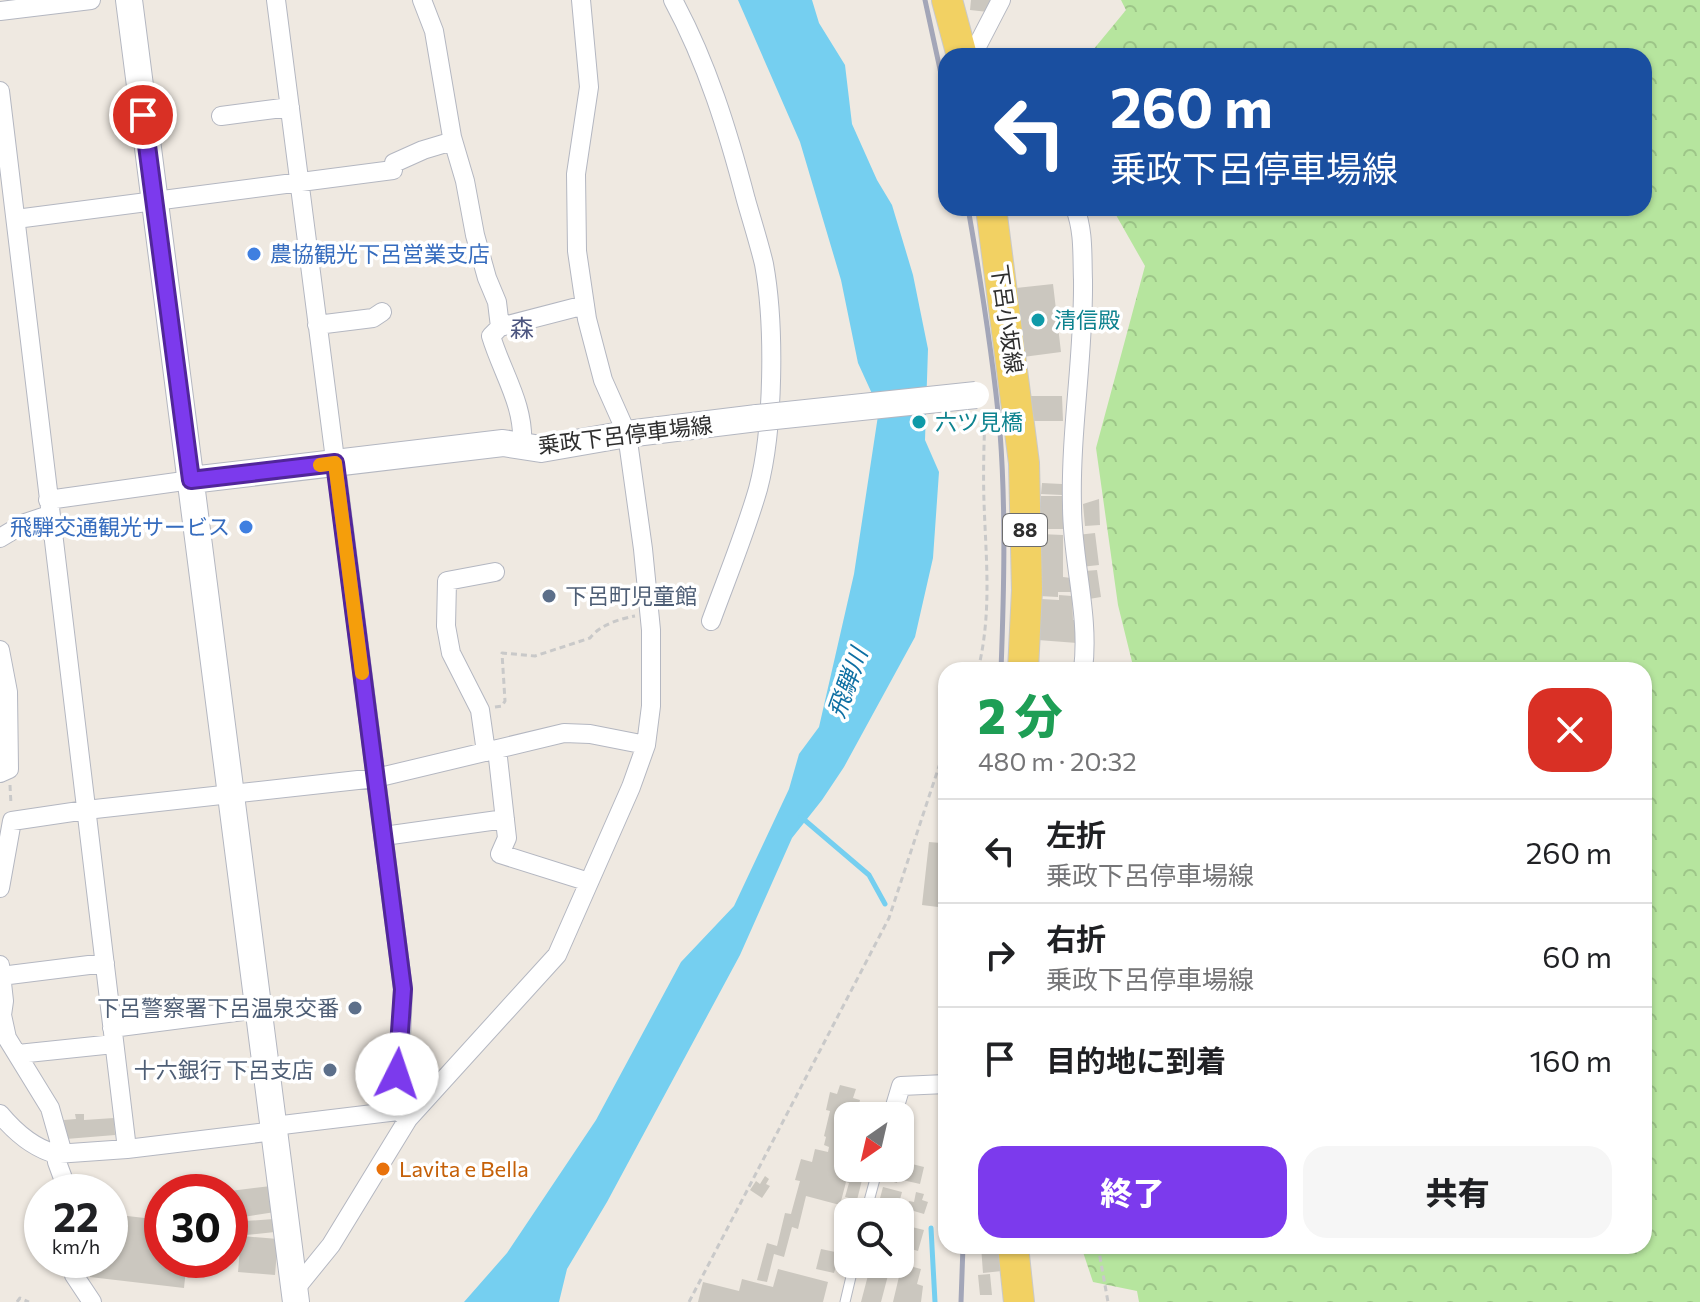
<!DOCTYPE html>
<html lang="ja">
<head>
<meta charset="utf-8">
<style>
	body { margin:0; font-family:Commissioner,"Noto Sans JP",sans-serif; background:#f6f6f6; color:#202124; height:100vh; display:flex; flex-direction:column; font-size:30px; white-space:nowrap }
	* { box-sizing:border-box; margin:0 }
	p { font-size:26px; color:#757577 }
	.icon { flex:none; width:44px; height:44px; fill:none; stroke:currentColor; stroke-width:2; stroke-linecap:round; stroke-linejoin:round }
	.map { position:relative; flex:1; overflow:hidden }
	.side { position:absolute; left:938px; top:662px; width:714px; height:592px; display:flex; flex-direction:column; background:#fff; border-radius:24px; box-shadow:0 2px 6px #0004 }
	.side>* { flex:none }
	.top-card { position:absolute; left:938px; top:48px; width:714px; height:168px; border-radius:24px; box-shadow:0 2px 6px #0004; background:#1a4fa0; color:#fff; overflow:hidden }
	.needle { width:52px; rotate:214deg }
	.fabs { position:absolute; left:834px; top:1102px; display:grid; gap:16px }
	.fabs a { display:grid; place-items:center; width:80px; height:80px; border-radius:16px; background:#fff; box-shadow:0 2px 6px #0004; font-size:40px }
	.speed { position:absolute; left:24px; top:1174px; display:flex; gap:16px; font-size:40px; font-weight:700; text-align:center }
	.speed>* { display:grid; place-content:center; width:104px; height:104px; border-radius:50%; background:#fff; box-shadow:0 2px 6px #0004; line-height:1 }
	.speed small { font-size:20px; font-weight:400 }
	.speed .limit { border:12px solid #d22; background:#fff; color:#111 }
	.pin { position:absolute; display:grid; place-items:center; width:68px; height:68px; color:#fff; margin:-34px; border:4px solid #fff; border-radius:50%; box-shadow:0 2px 8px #0007 }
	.me { position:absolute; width:88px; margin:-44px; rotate:4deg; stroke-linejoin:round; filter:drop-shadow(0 0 6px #0008) }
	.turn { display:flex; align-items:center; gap:28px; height:168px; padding:0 40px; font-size:36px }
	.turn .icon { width:104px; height:104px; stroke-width:2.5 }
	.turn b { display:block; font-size:56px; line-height:68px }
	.round { display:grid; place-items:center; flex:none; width:84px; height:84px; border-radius:24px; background:#f6f6f6 }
	.headline { display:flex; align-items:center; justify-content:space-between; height:136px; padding:0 40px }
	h1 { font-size:48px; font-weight:800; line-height:60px; color:#1e9e55 }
	.action { display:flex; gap:16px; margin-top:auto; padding:16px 40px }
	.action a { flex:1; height:92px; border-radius:24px; background:#7c3aed; color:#fff; font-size:32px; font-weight:800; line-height:92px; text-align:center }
	.action a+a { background:#f6f6f6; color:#202124 }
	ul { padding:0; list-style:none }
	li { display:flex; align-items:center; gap:24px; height:104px; padding:0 40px; border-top:2px solid #e0e0e0 }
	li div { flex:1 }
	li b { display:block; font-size:30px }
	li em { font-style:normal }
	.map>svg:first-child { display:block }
</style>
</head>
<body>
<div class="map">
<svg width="1700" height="1302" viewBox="0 0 1700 1302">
	<defs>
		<pattern id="forest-crowns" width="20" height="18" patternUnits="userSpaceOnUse" patternTransform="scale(2)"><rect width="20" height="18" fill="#b6e59e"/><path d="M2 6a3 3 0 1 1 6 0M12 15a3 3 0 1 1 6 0" fill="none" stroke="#9dc588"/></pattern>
	</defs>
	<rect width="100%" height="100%" fill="#efe9e1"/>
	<path fill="url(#forest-crowns)" d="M1121,0H1700V1302H1139L1137,1291L1093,1282L1081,1246H1644V670H1134L1118,605L1096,448L1145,266L1112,208H1644V56H1088L1126,10Z"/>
	<path fill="#75cff0" d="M738,0H812L819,23L845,65L852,124L877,180L892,205L913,275L928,349L925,440L939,472L933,558L915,637L844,767L822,800L792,838L740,955L607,1202L567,1269L559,1302H464L507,1253L596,1120L681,962L734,906L789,789L799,754L819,727L854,574L879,409L858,363L841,280L800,142Z"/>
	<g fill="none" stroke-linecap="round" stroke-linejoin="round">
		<path stroke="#75cff0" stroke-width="5" d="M801,817L869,875L885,904
			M931,1228L935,1302"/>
	</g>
	<path fill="#cbc7bf" d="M971,0H990L988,12L970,10Z
		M1053,284L1061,352L1023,357L1015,288Z
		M1031,396H1062L1063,421H1032Z
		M1042,483L1062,484V495L1041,494Z
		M1041,496H1064L1063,529H1040Z
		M1099,499L1100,525L1085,526L1083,504Z
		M1095,533L1099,565L1081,567L1077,535Z
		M1040,534L1063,535V577L1071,578V592H1058V597L1039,596Z
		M1097,570L1101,597L1089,599L1085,571Z
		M1059,595L1072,596L1073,620H1079L1077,643L1038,640L1041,599L1059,600Z
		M944,817H946V908L922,905L929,842L941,843Z
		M840,1085L856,1089L853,1098L860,1100L859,1104L864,1105L861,1116H848V1168H865L857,1200L845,1197L849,1183L846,1182L840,1205L806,1196L798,1229L792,1227L784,1257L774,1254L767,1282L757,1280L767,1243L777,1246L785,1213L791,1214L800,1181L795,1180L801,1159L812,1162L815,1149L828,1152L829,1147L824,1145L826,1137L824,1136L830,1111L826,1110L830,1092L837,1094Z
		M75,1114H84V1120L114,1118L115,1135L66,1139L64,1120L76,1119Z
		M900,1161L924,1167L920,1184L898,1179L897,1183L887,1180L890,1168H900Z
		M765,1176L769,1179L766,1184L770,1186L762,1198L750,1190L756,1181L760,1184Z
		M271,1186L275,1212L230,1219V1191Z
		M883,1187L902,1192L898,1207L879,1202Z
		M916,1192L924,1194L922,1200L928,1202L924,1214L907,1209L909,1201L914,1202Z
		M110,1214L162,1220V1260H187L184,1288L90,1277L92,1260H110Z
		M274,1219L275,1232L246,1235L245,1221Z
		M900,1224L924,1230L918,1251L900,1246Z
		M241,1236L278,1239L275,1275L238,1272Z
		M981,1246H1000L1002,1271L983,1273Z
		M821,1249L840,1253L834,1273L816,1269Z
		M198,1260H212L209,1274L196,1271Z
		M871,1264H891L881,1302H861Z
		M902,1264L921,1269L917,1284L923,1286L921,1302H893Z
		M778,1269L828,1282L823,1302H698L703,1282L739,1291L742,1279L773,1287Z
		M990,1274L992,1295H980L978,1275Z"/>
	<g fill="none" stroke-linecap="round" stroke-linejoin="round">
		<g stroke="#b4b7c1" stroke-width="11">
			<path id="lane" d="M866,1212L878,1168
				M845,1302L854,1264"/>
		</g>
		<g stroke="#b4b7c1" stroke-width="20">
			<path id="street" d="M276,0L403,989L398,1111L408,1119
				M422,0L434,31L452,137L465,181L475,235L487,278L497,302L500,327L585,305
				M673,0C707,63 728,131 746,200C752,221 759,243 764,264C775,325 774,429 758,489C745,534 727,577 711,621
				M0,11L91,0
				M972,56L1001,0
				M0,91L127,1149
				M221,116L290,107
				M1075,208C1084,232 1082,255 1083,280C1084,356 1070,431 1072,506C1072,561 1090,615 1083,670
				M16,219L393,170L394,163L423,150L453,141
				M317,325L373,318L382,312
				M500,327L491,336C502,373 525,405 522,446
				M48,500L191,480
				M0,538L25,523L49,515
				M0,650L8,692L9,769L0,773
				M497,749L507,838L500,854L589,882
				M486,752L480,710L451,653L446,626L447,581L495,572
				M384,836L505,819
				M0,888L12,821L86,810L376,778L564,733L590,734L646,745
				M0,965L4,1001L2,1015L7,1038L50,1108L63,1154
				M1,976L105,963
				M112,1028L259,1009
				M18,1054L114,1044
				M0,1114C15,1132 33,1148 56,1154L127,1149L275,1131
				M892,1116L901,1086L946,1084
				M274,1126L398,1111
				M56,1154L57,1162L68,1192
				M74,1260V1275L92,1302
				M292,1293L331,1245L408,1119L557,955L631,787L646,745L651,706V630L643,549L627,434L603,380L587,319L577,251L576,174L589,87L581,0"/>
		</g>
		<g stroke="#b4b7c1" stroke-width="28">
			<path id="secondary" d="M129,0L296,1302
				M191,480L503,443L541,449L627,434L757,418"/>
		</g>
		<g stroke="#c9c9c9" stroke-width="32">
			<path id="primary" d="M947,0L962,56
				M991,208L1024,463L1027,590L1023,670
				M1013,1246L1019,1302"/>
		</g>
		<path stroke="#c9c9c9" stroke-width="3" stroke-dasharray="6 4" stroke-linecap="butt" d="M978,670C992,613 986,560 984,502C983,473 984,443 985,414
			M495,707L502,706L505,701L502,653L535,656L590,638C600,625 619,619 635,616
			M10,785L11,805
			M1098,1246L1108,1302
			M17,1302L20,1298L29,1302
			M689,1302L889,918L946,745"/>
		<use href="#lane" stroke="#fff" stroke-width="9"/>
		<use href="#street" stroke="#fff" stroke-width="18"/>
		<use href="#secondary" stroke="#fff" stroke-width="26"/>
		<use href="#primary" stroke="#f2d163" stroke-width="30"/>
		<path stroke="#a3a6b8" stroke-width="5" d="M925,0L946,97
			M968,208C981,282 993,356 1000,432C1006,511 1004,591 1001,670
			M961,1302L963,1246"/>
		<g stroke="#b4b7c1" stroke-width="28" stroke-linecap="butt">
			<path id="secondary-bridge" d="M757,418L976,395"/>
		</g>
		<use href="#secondary-bridge" stroke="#fff" stroke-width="26"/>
	</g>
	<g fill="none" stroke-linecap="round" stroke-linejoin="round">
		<g stroke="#51269a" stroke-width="20">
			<path id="route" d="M143,115L191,480L335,463L403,989L397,1074"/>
		</g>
		<use href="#route" stroke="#7c3aed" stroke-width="14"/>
		<path stroke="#f59e0b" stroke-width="14" d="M320,465L335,463L362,673"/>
	</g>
	<g fill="#3f7fe0" stroke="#fff" stroke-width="3">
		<circle cx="254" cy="254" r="8"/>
		<circle cx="246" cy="527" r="8"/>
	</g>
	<g fill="#0f9aa8" stroke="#fff" stroke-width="3">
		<circle cx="1038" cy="320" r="8"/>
		<circle cx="919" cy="422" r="8"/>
	</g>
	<g fill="#5c6f8a" stroke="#fff" stroke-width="3">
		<circle cx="549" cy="596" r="8"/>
		<circle cx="355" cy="1008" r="8"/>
		<circle cx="330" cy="1070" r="8"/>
	</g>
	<circle fill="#e8710a" stroke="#fff" stroke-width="3" cx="383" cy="1169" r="8"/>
	<g text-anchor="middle" stroke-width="7" stroke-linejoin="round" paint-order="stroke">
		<rect fill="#fff" stroke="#6d6d6d" stroke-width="2" x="1003" y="514" width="44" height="32" rx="6"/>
		<g font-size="20" font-weight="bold" fill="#2e2e2e">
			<text x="1025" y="537">88</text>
		</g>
		<g font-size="22" fill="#366cbe" stroke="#fff" text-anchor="start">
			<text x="270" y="262">農協観光下呂営業支店</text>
			<text x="230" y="535" text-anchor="end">飛騨交通観光サービス</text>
		</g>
		<g font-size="22" fill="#2e2e2e" stroke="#fff">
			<text transform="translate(1007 319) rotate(82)" y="8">下呂小坂線</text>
			<text transform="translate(625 435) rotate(-7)" y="8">乗政下呂停車場線</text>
		</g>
		<g font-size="22" fill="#0d838f" stroke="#fff" text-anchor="start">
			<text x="1054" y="328">清信殿</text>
			<text x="935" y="430">六ツ見橋</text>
		</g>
		<g font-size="22" fill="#4e5e75" stroke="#fff" text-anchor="end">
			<text x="565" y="604" text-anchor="start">下呂町児童館</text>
			<text x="339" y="1016">下呂警察署下呂温泉交番</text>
			<text x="314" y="1078">十六銀行 下呂支店</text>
		</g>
		<g font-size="22" fill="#c56008" stroke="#fff" text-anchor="start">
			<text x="399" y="1177">Lavita e Bella</text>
		</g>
		<g font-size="24" fill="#4d5680" stroke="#fff">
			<text x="522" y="337">森</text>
		</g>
		<g font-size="24" font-style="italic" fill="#0d6fa3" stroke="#fff">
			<text transform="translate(848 683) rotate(-70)" y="8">飛騨川</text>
		</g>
	</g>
</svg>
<div class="fabs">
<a><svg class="needle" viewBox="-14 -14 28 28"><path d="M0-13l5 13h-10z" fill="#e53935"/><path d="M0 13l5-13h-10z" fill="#757577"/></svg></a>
<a><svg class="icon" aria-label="search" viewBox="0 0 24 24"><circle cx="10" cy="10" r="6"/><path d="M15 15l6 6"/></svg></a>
</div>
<div class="speed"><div>22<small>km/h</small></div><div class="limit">30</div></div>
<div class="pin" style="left:143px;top:115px;background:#d93025"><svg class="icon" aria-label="arrive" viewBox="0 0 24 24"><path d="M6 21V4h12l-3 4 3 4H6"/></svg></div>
<svg class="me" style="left:397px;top:1074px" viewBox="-20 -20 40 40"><circle r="19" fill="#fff"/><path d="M0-13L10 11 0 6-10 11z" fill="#7c3aed"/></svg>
<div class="top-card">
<div class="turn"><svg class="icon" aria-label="left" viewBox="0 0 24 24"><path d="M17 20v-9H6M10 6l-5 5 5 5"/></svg><div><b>260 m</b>乗政下呂停車場線</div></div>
</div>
<section class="side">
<div class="headline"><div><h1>2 分</h1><p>480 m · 20:32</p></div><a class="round" style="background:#d93025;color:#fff"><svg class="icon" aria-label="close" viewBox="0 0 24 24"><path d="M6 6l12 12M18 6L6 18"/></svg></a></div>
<ul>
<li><svg class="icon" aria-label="left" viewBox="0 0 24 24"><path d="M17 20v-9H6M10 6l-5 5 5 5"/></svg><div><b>左折</b><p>乗政下呂停車場線</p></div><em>260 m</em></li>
<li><svg class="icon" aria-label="right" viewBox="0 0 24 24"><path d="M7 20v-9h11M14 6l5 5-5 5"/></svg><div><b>右折</b><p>乗政下呂停車場線</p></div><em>60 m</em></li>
<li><svg class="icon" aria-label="arrive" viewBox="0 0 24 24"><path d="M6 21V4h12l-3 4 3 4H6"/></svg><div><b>目的地に到着</b></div><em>160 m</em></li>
</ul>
<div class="action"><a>終了</a><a>共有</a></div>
</section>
</div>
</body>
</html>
